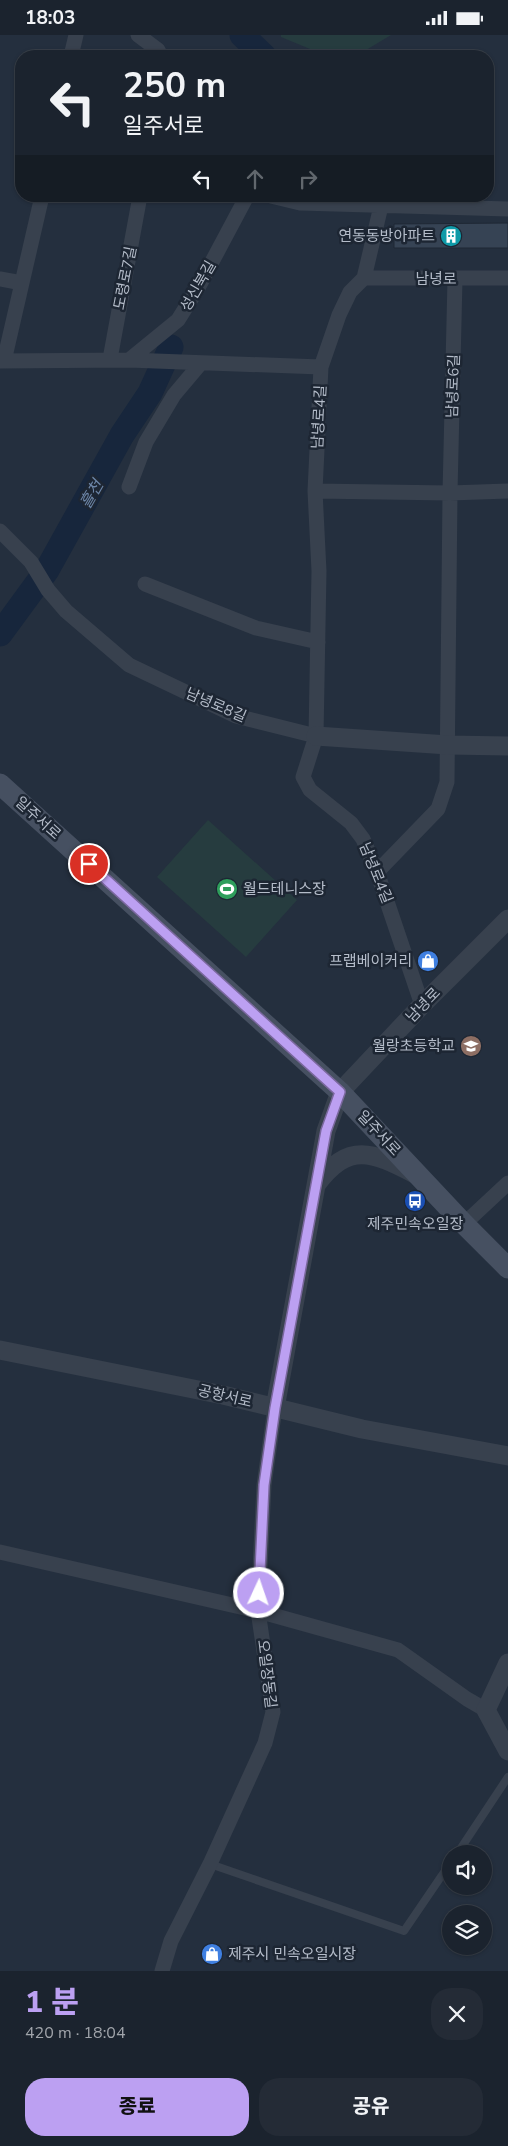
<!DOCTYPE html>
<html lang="ko">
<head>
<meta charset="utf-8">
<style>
	body { margin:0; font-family:"Nunito Sans","Noto Sans KR",sans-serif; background:#242b36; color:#f1f3f6; height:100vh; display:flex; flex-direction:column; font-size:19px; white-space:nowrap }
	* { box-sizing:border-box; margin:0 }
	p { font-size:16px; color:#a0a4aa }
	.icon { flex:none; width:28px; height:28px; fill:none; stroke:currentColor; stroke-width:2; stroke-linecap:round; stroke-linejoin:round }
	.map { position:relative; height:1936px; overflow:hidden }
	.sheet { display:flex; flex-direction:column; background:#1b232e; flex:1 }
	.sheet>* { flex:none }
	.guide { position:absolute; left:15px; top:15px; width:479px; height:152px; border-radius:20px; box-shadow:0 1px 4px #0004,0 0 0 1px #39404a; background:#1b232e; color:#f1f3f6; overflow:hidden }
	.fabs { position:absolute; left:442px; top:1810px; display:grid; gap:10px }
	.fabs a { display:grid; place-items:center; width:50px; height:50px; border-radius:50%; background:#1b232e; box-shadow:0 1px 4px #0004,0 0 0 1px #39404a; font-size:25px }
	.pin { position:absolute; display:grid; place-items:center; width:42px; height:42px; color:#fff; margin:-21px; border:2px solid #fff; border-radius:50%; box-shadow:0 1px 5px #0007 }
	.me { position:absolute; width:55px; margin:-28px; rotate:3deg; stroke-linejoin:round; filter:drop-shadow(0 0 4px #0008) }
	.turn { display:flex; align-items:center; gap:18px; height:105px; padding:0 25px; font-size:22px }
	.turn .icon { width:65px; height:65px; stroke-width:2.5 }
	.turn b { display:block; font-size:35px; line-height:42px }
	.lanes { display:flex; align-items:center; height:48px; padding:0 25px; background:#0003; justify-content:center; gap:25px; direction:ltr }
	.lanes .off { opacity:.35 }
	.round { display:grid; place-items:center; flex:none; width:52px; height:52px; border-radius:20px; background:#242b36 }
	.summary { display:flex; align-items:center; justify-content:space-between; height:85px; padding:0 25px }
	h1 { font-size:30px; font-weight:800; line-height:38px; color:#bca0f2 }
	.cta { display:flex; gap:10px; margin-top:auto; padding:10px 25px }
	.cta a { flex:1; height:58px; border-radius:20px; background:#bca0f2; color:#111; font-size:20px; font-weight:800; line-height:58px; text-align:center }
	.cta a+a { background:#242b36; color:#f1f3f6 }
	.status { display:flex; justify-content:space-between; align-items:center; height:35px; padding:0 25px; background:#1b232e; direction:ltr }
	.status svg { height:14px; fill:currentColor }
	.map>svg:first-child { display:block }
</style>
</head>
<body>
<div class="status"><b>18:03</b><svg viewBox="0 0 49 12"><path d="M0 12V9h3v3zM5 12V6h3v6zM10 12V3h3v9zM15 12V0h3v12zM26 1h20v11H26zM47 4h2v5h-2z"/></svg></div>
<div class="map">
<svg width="508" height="1936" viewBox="0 0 508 1936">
	<rect width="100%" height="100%" fill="#242f3e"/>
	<path fill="#263c3f" d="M281,0H391L356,21H327L281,2Z
		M208,785L297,865L246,922L157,842Z"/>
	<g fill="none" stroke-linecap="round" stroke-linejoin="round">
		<path stroke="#17263c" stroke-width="25" d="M242,0L264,21
			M0,599L47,535L122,400L150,358L171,312"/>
	</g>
	<path fill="#364354" stroke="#1f2835" d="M508,188V213H394V189Z"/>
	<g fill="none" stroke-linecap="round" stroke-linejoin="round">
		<path stroke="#38414e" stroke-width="8" d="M457,1819L508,1742
			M210,1829L404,1896L451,1827"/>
		<path stroke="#38414e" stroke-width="15" d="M138,0L158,15L161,21
			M71,21L76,0
			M271,161L300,168L508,174
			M381,171L364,243L350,257L339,280L321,332L315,456L319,536L316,701L303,742L310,755L351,788L363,804L377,837L422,970
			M364,243H508
			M0,244L22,248
			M110,324L140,161
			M129,325L178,285L198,253L247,161
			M0,326L129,325L321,332
			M4,326L42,161
			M129,452L146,407L174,360L201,328
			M315,456L450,458L508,456
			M0,496L31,527L48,555L66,576L129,630L236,681L316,701
			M145,549L256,593L318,607
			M377,837L438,774L447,747L450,458L455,244
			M464,1189L508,1148
			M0,1517L258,1576L398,1615L467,1664L486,1675
			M162,1936L171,1906L210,1829L265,1708L273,1677L258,1576L264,1450L275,1373"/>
		<path stroke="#38414e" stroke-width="19" d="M316,701L448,710L508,711
			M316,1150C349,1106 372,1117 415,1139
			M0,1315L223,1360L362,1394L508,1421
			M275,1373L326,1096L340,1057L422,970L508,884
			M508,1628L486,1675L508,1716"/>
		<path stroke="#465061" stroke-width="21" d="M0,749L340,1057L464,1189L508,1233"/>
	</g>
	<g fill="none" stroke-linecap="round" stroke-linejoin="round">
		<g stroke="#7a689d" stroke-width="12">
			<path id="route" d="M89,829L340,1057L326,1096L275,1373L264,1450L259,1558"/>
		</g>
		<use href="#route" stroke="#bca0f2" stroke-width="9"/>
	</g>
	<defs>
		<g id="building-disc" transform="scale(1.125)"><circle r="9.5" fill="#0f9aa8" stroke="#1d2633"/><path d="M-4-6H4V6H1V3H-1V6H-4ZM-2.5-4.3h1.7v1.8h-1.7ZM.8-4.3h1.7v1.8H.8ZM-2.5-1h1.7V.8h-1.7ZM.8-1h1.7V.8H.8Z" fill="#fff"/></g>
		<g id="stadium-disc" transform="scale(1.125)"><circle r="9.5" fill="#2e9e5b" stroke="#1d2633"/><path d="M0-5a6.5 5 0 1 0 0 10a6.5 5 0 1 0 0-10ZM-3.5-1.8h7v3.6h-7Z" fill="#fff"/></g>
		<g id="shop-disc" transform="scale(1.125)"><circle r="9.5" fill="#3f7fe0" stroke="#1d2633"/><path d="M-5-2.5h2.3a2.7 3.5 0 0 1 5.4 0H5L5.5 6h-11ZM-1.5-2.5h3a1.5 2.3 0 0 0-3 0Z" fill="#fff"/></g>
		<g id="school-disc" transform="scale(1.125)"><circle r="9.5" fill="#8d6e63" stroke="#1d2633"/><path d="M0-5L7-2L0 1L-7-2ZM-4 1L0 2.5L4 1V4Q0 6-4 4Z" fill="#fff"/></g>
		<g id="bus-disc" transform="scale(1.125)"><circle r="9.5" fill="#1a4fb4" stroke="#1d2633"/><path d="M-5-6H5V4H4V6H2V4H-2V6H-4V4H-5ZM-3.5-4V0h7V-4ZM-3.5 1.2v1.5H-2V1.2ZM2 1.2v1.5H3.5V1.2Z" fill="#fff"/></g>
	</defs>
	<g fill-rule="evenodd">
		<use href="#building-disc" x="451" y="201"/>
		<use href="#stadium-disc" x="227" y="854"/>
		<use href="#shop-disc" x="428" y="926"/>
		<use href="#school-disc" x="471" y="1011"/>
		<use href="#bus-disc" x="415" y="1166"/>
		<use href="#shop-disc" x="212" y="1919"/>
	</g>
	<g text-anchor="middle" stroke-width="5" stroke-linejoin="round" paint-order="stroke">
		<g font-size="15" fill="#b4bcc9" stroke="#1d2633" text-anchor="end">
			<text x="435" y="206">연동동방아파트</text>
			<text x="243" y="859" text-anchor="start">월드테니스장</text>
			<text x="412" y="931">프랩베이커리</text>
			<text x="455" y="1016">월랑초등학교</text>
			<text x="415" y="1194" text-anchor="middle">제주민속오일장</text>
			<text x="228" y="1924" text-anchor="start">제주시 민속오일시장</text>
		</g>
		<g font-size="15" fill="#b4bcc9" stroke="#1d2633">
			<text transform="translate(125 243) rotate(-79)" y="5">도령로7길</text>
			<text x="436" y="249">남녕로</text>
			<text transform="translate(198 251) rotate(-60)" y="5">성신북길</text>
			<text transform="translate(453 351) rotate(-88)" y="5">남녕로6길</text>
			<text transform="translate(319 382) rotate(-87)" y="5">남녕로4길</text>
			<text transform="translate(216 670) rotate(23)" y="5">남녕로8길</text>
			<text transform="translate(38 783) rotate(42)" y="5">일주서로</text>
			<text transform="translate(376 838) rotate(68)" y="5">남녕로4길</text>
			<text transform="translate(423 970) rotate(-46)" y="5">남녕로</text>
			<text transform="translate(379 1098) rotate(47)" y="5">일주서로</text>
			<text transform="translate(225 1361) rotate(13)" y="5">공항서로</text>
			<text transform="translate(267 1639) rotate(83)" y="5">오일장동길</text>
		</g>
		<g font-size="16" font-style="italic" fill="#6d86a8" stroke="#1d2633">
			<text transform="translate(91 459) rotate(-60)" y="6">흘천</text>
		</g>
	</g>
</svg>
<div class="fabs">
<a><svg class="icon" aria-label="sound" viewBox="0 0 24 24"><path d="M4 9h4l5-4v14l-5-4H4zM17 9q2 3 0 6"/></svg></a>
<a><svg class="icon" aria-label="layers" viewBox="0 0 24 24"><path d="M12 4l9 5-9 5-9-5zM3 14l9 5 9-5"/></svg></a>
</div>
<div class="pin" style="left:89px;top:829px;background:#d93025"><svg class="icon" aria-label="arrive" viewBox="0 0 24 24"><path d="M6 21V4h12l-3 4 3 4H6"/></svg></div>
<svg class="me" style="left:259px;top:1558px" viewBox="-20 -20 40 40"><circle r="17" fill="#bca0f2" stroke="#fff" stroke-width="3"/><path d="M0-11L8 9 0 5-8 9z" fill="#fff"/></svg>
<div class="guide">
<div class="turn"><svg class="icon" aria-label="left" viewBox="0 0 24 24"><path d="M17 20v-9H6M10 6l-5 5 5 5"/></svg><div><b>250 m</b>일주서로</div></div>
<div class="lanes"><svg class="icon" aria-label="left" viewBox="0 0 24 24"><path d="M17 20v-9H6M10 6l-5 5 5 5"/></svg><svg class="icon off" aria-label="ahead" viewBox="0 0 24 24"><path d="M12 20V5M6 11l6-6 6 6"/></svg><svg class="icon off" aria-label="right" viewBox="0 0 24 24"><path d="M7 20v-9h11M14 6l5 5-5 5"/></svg></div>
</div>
</div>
<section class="sheet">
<div class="summary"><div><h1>1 분</h1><p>420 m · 18:04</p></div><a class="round"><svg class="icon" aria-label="close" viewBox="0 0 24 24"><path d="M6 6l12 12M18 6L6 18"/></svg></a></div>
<div class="cta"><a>종료</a><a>공유</a></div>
</section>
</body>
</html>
